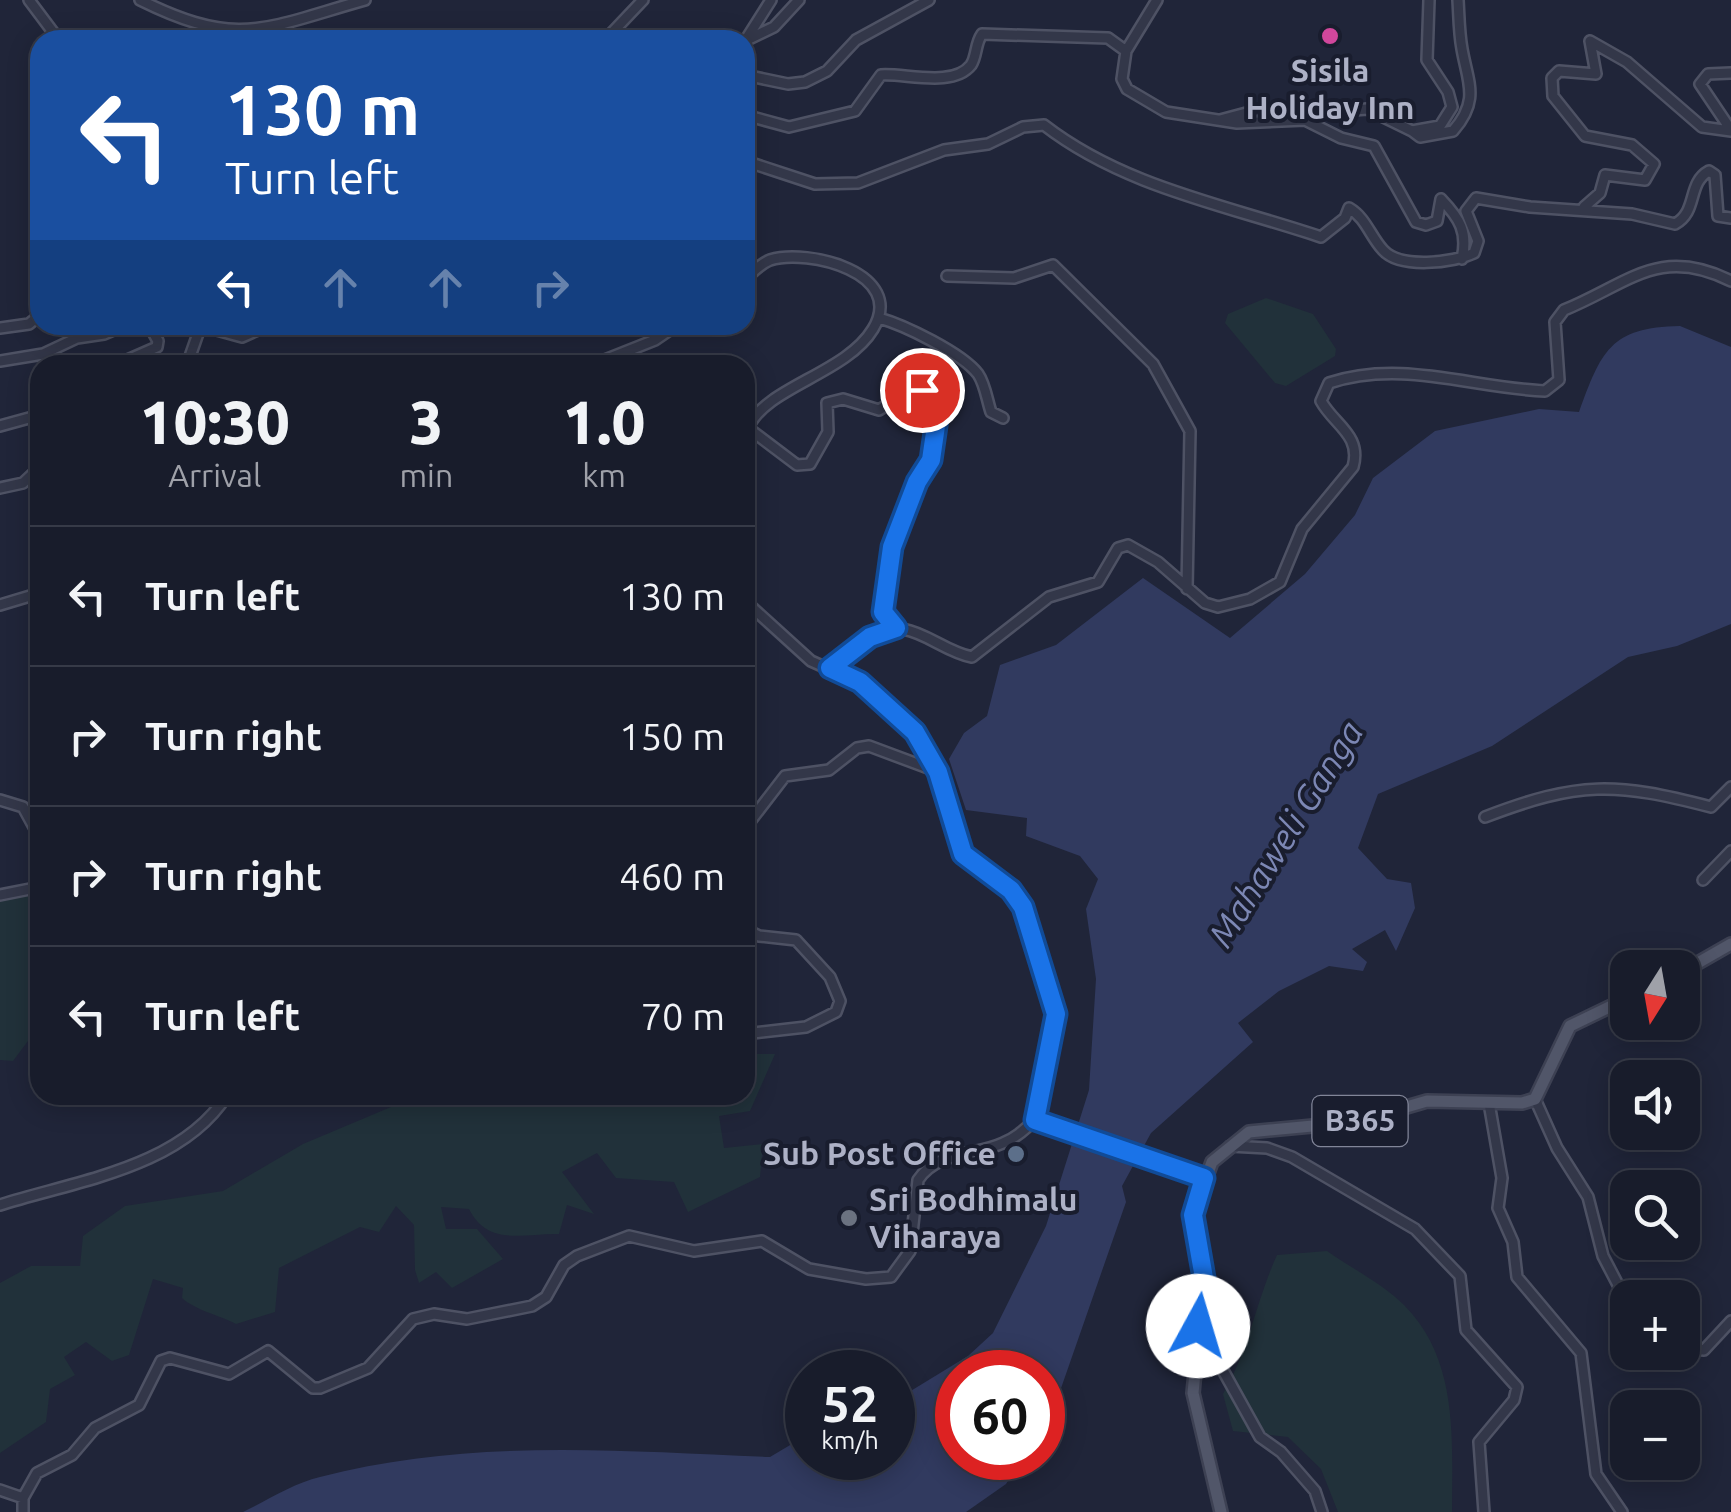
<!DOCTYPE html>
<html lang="en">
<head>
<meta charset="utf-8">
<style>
	body { margin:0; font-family:Ubuntu,sans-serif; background:#252937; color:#f1f3f6; height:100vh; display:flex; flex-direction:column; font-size:38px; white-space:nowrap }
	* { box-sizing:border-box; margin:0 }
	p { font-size:32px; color:#9fa1a9 }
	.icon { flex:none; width:55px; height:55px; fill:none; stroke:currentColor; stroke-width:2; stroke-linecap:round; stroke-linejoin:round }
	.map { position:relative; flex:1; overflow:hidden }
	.panel { position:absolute; left:30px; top:355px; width:725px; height:750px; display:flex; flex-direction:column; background:#181c2b; border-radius:30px; box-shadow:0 5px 25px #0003,0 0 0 2px #363a47 }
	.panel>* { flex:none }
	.hud { position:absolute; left:30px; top:30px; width:725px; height:305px; border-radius:30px; box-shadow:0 5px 25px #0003,0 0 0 2px #363a47; background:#1a4fa0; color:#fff; overflow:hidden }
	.needle { width:65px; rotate:191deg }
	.controls { position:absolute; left:1610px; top:950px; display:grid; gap:20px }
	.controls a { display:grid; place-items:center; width:90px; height:90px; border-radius:20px; background:#181c2b; box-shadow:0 5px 25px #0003,0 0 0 2px #363a47; font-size:50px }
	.speed { position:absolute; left:785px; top:1350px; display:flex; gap:20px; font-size:50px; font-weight:700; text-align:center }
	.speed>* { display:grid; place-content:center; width:130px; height:130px; border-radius:50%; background:#181c2b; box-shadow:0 5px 25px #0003,0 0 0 2px #363a47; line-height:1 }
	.speed small { font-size:25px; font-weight:400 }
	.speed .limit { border:15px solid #d22; background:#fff; color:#111 }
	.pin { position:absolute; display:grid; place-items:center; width:85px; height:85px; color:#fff; margin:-42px; border:5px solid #fff; border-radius:50%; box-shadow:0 2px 10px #0007 }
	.me { position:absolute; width:110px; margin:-55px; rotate:6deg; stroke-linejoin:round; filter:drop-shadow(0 0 8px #0008) }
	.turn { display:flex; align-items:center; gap:35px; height:210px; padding:0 30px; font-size:45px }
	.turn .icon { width:130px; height:130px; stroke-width:2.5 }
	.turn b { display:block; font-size:70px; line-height:85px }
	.lanes { display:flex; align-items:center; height:95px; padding:0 30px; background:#0003; justify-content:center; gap:50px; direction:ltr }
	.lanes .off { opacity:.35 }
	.eta { display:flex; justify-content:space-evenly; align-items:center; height:170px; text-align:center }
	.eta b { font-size:60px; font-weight:800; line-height:70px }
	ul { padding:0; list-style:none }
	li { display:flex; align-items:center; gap:30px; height:140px; padding:0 30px; border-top:2px solid #363a47 }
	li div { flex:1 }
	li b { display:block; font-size:38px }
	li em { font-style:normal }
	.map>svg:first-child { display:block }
</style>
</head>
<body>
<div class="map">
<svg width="1731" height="1512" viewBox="0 0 1731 1512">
	<rect width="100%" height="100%" fill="#202539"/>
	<path fill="#21313a" d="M1266,298L1313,314L1336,349L1335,356L1286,386L1275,383L1225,323L1228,314Z
		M40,893V1025L13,1061L0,1060V899Z
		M745,1054H775L750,1111L719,1116L724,1148L763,1144L760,1177L688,1212L674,1182L616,1178L597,1153L562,1172L594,1214L567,1205L559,1234C524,1233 488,1247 469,1209L441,1207L446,1229H477L503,1259L452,1288L436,1272L419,1283L415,1270L414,1225L396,1206L379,1232L360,1227L279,1268L275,1312L236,1324C219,1315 195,1310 182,1298L183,1288L153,1279L129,1355L112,1361L86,1342L64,1357L75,1375L50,1389L46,1422L0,1453V1283L31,1266H80L83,1236L125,1206L223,1191L303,1144L410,1099L431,1095H745Z
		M1327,1251C1351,1268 1383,1284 1404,1305C1459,1360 1452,1440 1452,1512H1338L1321,1469L1288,1437L1233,1431L1223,1394C1249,1350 1256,1301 1277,1255Z"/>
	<path fill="#313a5f" d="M1680,326L1731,347V624L1677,646L1628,657L1492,746L1378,794L1358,848L1387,879L1411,883L1415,908L1396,951L1385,930L1352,949L1367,962L1363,971L1329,966L1279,991L1238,1023L1253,1042L1151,1133L1122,1186L1126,1202L1059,1394L1043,1423L1042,1372H958V1458H1022L1006,1484L966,1512H243C268,1500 294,1483 320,1477C470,1438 617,1451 770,1457L807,1435L808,1458H892L893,1397L909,1392L968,1356L993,1333L1046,1226L1089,1090L1096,979L1086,909L1098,879L1080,856L1026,836L1027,818L966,810L949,759L964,733L987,716L1000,665L1056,645L1143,578L1230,638L1305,574L1355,515L1373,478L1435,431L1539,409L1579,412C1601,352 1610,327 1680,326Z"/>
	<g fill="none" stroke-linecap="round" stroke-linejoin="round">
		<g stroke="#4e5264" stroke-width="14">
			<path id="minor" d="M29,0L59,40
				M140,0C239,49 265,28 365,0
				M747,38L771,0
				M605,40L643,0
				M745,41L774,27L799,0
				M1126,51L1157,0
				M1731,73L1708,74L1700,84L1731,130
				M745,75L788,84L805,82L827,71L856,40L929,0
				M745,115L789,127L855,111L881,75C905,73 953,88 971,65C977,56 975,44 982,34L1108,38L1126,51L1122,79L1127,89L1166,112L1237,123L1305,120L1341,138L1374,146L1416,222L1426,225L1437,221L1441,199C1460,219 1468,232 1462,259
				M1220,120L1265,108L1314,113L1367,109L1412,131L1440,126L1452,107L1448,92L1427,60L1429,0
				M1412,131L1420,137L1453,131C1480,100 1468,83 1462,49C1459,33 1459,16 1458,0
				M745,161L815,184L858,183L944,150L988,144L1023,127L1044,125C1124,187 1226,205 1321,237L1345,218L1349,208C1366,218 1370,236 1383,250C1400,269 1453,263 1474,253L1478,241L1466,211L1476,198L1530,207L1632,214L1675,224C1698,212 1687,183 1709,171L1715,175L1718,216L1731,218
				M1584,207L1600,193L1605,175L1645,180L1654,164L1632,145L1585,136L1553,96L1552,78L1559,71L1596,74L1590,41L1627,62L1702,127L1731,131
				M947,276L1014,278L1053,265L1153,364L1190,431L1187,589
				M745,279C753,272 760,264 770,260C808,248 907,273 873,329C846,374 765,387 748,428L797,465L810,464L828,432L827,403L843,399L879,410L911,390H922L939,405L931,460L917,482L892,547L883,612L896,628
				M879,318C904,325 962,353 978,374C985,384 987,400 991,412L1003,418
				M202,326L242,337L269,325
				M0,328L29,324L40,315
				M0,361L43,354L77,338L104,334L125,325
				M116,365L157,347L158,341L149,325
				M187,365L201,325
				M592,365L655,340L677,325
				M0,426L40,415
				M0,488L23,483L40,467
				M0,605L40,593
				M830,668C846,661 854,648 868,638C908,611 935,650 972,657L1049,597L1098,582L1118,548L1128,545L1158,562L1205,603L1218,607L1250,599L1280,582L1302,529L1353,467C1362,435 1334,425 1321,401L1329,383C1402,359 1472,388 1545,391L1559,380L1555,322L1564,310C1628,284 1659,245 1731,281
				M0,800L23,807L40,838
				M1485,817C1579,781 1615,782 1711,807L1731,787
				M745,828L785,776L829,770L857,748L869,746L936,771
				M1703,880L1731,851
				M0,895L40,887
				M745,929L759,936L796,940L830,977L840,1001L836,1012L806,1027L745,1034
				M1535,1099L1557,1148L1588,1197L1603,1256L1628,1304
				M1489,1103L1502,1178L1498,1208L1513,1242L1517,1277L1581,1353L1596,1474L1622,1512
				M1035,1120L1204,1178
				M1230,1146L1267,1148L1292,1157L1415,1229L1460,1276L1466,1330L1517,1387L1514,1400L1479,1442L1484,1512
				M0,1205C75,1181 181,1168 227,1095
				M1200,1329L1260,1437L1281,1452L1315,1491L1322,1512
				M1682,1348L1704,1350L1731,1321
				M0,1490L23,1498
				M23,1512V1498L37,1473L72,1455L95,1428L139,1405L161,1361L170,1358L229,1374L268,1351L313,1388H320L368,1368L413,1319L434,1314L467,1319L532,1306L546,1297L564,1265L577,1256L629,1236L694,1251L762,1241L809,1269L866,1279L891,1277L910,1251L918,1180C937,1151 975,1156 1003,1143C1016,1138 1025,1129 1035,1120L1056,1014L1023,907L1011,890L963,854L939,772L915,732L860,683L811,661L745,601"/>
		</g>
		<g stroke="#3d4153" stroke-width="16">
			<path id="major" d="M1682,972L1731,944
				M1221,1512L1193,1393L1204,1279L1193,1215L1212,1162L1249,1132L1355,1122L1427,1101L1522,1103L1535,1099L1570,1026L1628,998"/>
		</g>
		<use href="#minor" stroke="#333749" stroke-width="9"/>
		<use href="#major" stroke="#515669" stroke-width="11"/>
	</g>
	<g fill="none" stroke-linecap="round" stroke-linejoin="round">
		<g stroke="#114b97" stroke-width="25">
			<path id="route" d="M922,390L939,405L931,460L917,482L892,547L883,612L896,628L870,637L830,668L860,682L915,732L938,772L963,854L1011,890L1023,907L1056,1014L1035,1120L1204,1178L1193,1215L1204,1278L1198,1326"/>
		</g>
		<use href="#route" stroke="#1a73e8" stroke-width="18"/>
	</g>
	<circle fill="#d1479c" stroke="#191d2e" stroke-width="4" cx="1330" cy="36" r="10"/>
	<circle fill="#5c6f8a" stroke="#191d2e" stroke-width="4" cx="1016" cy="1154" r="10"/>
	<circle fill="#6b7280" stroke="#191d2e" stroke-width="4" cx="849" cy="1218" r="10"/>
	<g text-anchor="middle" stroke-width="8" stroke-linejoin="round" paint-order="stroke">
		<rect fill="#191d2e" stroke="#818598" stroke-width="2.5" x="1312.5" y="1096" width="95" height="50" rx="8"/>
		<g font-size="30" font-weight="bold" fill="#adb1c6">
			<text x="1360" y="1131">B365</text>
		</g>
		<g font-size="32" font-weight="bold" fill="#adb1c6" stroke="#191d2e">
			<text x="1330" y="82">Sisila<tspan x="1330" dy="37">Holiday Inn</tspan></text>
			<text x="996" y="1165" text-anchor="end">Sub Post Office</text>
			<text x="869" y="1211" text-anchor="start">Sri Bodhimalu<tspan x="869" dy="37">Viharaya</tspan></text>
		</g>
		<g font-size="35" font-style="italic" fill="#7c87b4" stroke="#191d2e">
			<text transform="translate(1286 834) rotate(-58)" y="12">Mahaweli Ganga</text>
		</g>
	</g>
</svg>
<div class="controls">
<a><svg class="needle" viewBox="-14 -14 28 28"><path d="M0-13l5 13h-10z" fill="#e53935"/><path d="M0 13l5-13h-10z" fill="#9fa1a9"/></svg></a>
<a><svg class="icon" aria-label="sound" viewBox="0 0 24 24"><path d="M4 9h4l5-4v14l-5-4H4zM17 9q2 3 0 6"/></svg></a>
<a><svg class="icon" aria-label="search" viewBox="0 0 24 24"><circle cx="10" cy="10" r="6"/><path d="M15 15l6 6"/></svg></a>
<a>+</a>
<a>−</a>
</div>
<div class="speed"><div>52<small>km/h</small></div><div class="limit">60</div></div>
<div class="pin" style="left:922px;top:390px;background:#d93025"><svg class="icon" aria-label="arrive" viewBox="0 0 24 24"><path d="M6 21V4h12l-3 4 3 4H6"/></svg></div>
<svg class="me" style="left:1198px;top:1326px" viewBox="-20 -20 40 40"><circle r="19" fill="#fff"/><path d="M0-13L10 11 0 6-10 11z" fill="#1a73e8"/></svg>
<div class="hud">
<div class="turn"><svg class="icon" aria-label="left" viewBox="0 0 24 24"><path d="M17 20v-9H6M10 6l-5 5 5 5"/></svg><div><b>130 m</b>Turn left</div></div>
<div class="lanes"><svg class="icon" aria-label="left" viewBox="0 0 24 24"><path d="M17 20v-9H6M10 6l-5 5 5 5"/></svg><svg class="icon off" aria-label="ahead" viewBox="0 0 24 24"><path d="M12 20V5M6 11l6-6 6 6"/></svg><svg class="icon off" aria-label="ahead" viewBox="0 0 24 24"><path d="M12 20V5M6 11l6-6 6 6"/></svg><svg class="icon off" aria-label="right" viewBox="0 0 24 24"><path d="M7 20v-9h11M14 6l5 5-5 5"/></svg></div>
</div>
<section class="panel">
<div class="eta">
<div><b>10:30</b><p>Arrival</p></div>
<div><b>3</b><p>min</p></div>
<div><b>1.0</b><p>km</p></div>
</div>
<ul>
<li><svg class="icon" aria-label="left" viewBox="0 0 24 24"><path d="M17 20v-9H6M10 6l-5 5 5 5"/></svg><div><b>Turn left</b></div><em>130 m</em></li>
<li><svg class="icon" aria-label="right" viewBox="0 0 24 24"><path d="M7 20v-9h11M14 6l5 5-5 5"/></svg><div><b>Turn right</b></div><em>150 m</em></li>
<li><svg class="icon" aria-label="right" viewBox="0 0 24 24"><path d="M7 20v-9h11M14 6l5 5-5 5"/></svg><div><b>Turn right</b></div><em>460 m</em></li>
<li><svg class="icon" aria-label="left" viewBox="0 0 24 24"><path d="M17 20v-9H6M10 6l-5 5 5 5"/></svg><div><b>Turn left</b></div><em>70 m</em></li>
</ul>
</section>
</div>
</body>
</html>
